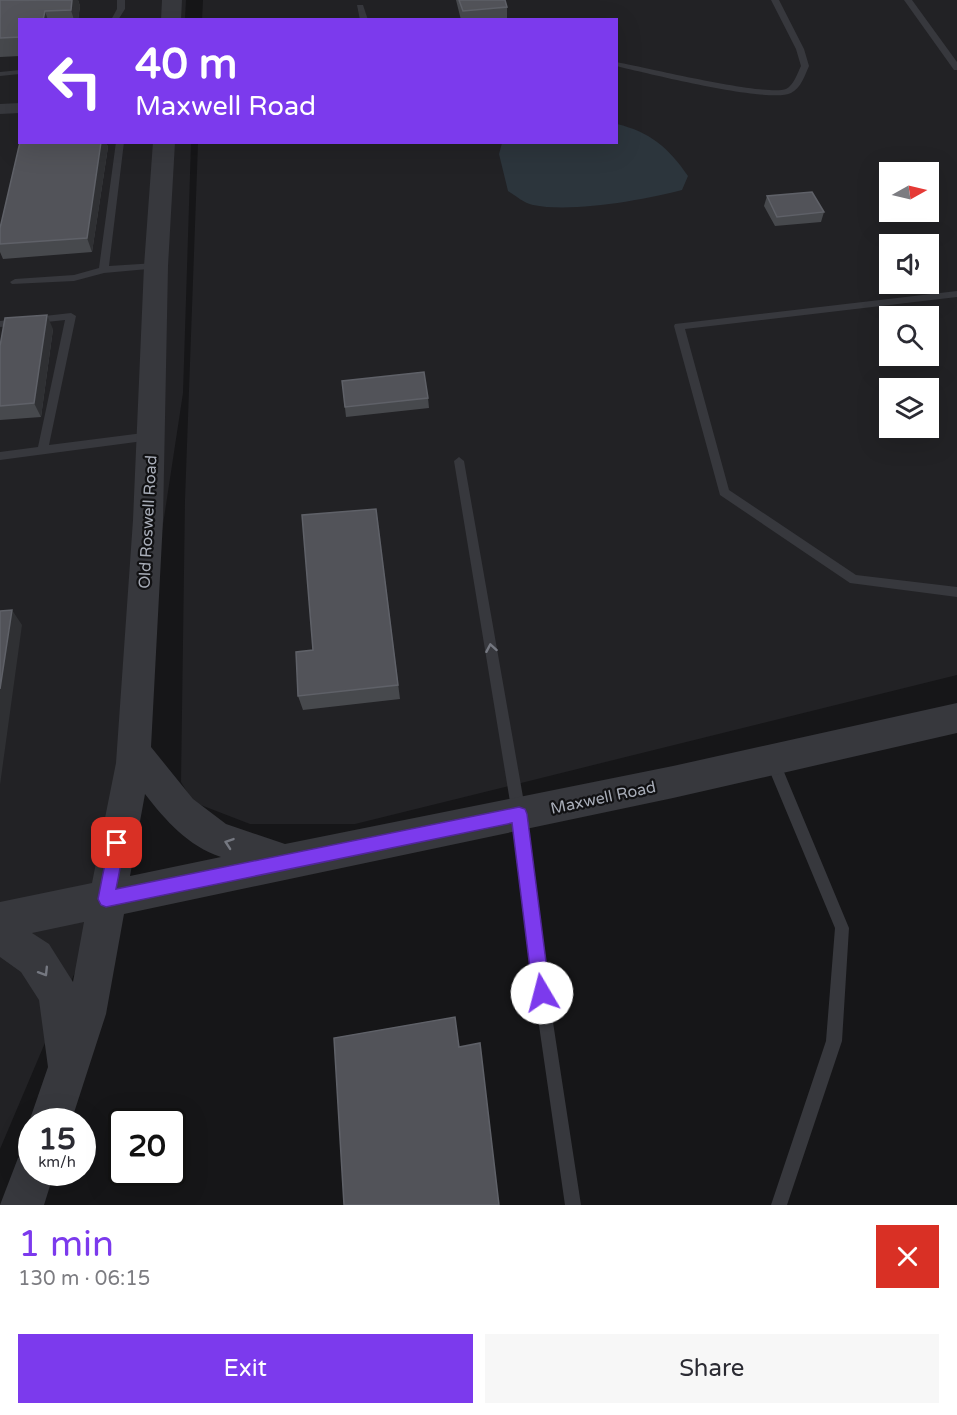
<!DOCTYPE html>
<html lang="en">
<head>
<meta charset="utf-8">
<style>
	body { margin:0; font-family:"Varela Round",sans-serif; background:#f7f7f7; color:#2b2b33; height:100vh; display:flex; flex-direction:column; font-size:22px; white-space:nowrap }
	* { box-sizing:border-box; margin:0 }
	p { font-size:20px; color:#7c7c81 }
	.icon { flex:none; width:33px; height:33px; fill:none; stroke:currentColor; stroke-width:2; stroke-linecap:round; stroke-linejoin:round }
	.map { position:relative; height:1205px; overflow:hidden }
	.sheet { display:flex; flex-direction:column; background:#fff; flex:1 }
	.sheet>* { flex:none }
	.top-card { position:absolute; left:18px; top:18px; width:600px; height:126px; border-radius:0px; box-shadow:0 6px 24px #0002; background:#7c3aed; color:#fff; overflow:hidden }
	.needle { width:39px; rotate:82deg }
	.controls { position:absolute; left:879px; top:162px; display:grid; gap:12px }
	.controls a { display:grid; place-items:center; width:60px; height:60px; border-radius:0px; background:#fff; box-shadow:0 6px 24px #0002; font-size:30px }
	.speed { position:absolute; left:18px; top:1108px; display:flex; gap:12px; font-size:30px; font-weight:700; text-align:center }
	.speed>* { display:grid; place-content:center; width:78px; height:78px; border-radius:50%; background:#fff; box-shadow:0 6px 24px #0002; line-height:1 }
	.speed small { font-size:15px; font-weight:400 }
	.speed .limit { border:3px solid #111; border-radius:9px; background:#fff; color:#111 }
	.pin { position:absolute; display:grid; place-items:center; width:51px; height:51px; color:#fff; margin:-26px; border-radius:12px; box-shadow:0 3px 9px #0006 }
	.me { position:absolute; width:66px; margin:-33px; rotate:352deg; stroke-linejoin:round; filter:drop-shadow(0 0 4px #0008) }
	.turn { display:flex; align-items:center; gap:21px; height:126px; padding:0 18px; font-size:27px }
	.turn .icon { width:78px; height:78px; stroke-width:2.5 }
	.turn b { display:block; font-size:42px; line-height:51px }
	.round { display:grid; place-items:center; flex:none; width:63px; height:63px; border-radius:0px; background:#f7f7f7 }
	.overview { display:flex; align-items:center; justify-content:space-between; height:102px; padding:0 18px }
	h1 { font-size:36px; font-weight:600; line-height:45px; color:#7c3aed }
	.button { display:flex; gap:12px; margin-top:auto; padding:12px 18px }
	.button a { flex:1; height:69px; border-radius:0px; background:#7c3aed; color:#fff; font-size:24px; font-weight:600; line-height:69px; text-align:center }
	.button a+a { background:#f7f7f7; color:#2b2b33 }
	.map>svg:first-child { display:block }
</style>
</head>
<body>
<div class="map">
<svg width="957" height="1205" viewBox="0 0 957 1205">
	<rect width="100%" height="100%" fill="#161618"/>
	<path fill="#222225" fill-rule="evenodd" d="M0,0H186L185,19L20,20V142L191,143L183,393L106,899L0,1149Z
		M203,0H957V675L355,824H250L193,802L181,782L185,500L198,143L616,142V20H202ZM890,172H928V212H890ZM890,244H928V284H890ZM890,316H928V356H890ZM890,388H928V428H890Z"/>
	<path fill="#2c353c" d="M617,124C650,132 669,148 688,176L682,190C644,200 571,213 533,205C524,203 516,196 508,191L499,154L502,143L616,142Z"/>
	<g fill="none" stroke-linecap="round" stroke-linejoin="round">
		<path fill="#37383d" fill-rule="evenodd" d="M117,0H125V9L118,20H111L117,9Z
			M771,0H779L804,49L809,66C805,75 801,88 791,93C770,104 646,73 616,66V62C644,67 767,97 786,89C794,85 797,74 801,66L796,49Z
			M904,0H912L957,62V70H954Z
			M357,5H363L368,20H360Z
			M20,70V74L0,76V72Z
			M116,142H124L109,266L156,263L159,264V268L104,273L74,281L12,284L10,282L15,279L74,275L99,268Z
			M957,291V297L685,329L729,490L856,575L957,587V597L850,583L720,495L674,326L675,324Z
			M71,313L76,316L49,445L151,432L156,436L151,440L0,460V452L38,447L65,320L0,327V321Z
			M459,457L464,461L526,814L545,970L581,1205H565L531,970L512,814L454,461Z
			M772,754L777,756L779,760L849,928L842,1041L787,1205H771L826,1041L835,928L765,760L767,756Z"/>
		<path fill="#37383d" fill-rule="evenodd" d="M20,103V113L0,114V104Z"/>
		<path fill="#37383d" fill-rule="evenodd" d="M162,0H182L181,20H161Z
			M153,142H175L168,266L163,520L151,747L193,799L226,824L285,844L673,766L957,703V733L673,798L124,914L106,1014L71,1122H32V1128L29,1122L48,1067L39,1000L21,972L0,957V902L92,883L116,763L133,520L144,266ZM145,794C166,821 188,846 221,857L130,876ZM84,922L73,982L49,944L32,933Z
			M32,1152V1173H54L44,1205H0L18,1158Z"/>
	</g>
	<path fill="#47494d" d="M0,0H78L80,6L78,20H20V56L0,57Z
		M456,0H505L507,7V20H461Z
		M20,142H106L108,147L92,252L3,259L0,252V228Z
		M767,196L824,212L821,222L775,226L764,206Z
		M53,329L41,417L0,420V346Z
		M342,381L428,398L429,408L346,417Z
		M376,509L400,699L303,710L298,696L313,650Z"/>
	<path fill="#2f3033" d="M72,0H78L80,6L78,20H74L71,10Z
		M45,11L48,20H43Z
		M101,142H106L108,147L92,252L87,238Z
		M47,315L53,329L41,417L34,403Z
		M12,610L22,625L0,785V689Z"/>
	<path fill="#525359" stroke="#5f6168" stroke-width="1.5" d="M0,0H72L71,10L45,11L43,20H20V37L0,38Z
		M459,0H505L507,7L463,11Z
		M20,142H101L87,238L0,244V228Z
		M812,192L824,212L777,217L767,196Z
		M47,315L34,403L0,406V346L5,318Z
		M424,372L428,398L345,407L342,381Z
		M376,509L398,685L298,696L296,652L313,650L302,515Z
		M12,610L0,689V611Z
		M455,1017L459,1047L480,1043L499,1205H344L334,1038Z"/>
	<defs><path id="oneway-chevron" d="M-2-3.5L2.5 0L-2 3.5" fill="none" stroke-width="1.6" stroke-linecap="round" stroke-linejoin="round" transform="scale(1.5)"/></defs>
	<g stroke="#757881">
		<use href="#oneway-chevron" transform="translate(491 648) rotate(-100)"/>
		<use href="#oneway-chevron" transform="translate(229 843) rotate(-161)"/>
		<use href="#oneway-chevron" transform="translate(44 972) rotate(58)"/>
	</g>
	<path fill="#7c3aed" stroke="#51269a" stroke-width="1.5" d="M519,807L525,809L527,814L550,993L548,999L542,1002L536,999L533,993L512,823L106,907L101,905L98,899L109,843L111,838L117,836L123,838L125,843L116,889Z"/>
	<g text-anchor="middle" stroke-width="4.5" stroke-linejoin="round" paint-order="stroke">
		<g font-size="16" fill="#a8adb8" stroke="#111113">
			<text transform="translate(147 522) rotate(-87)" y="6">Old Roswell Road</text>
			<text transform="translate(603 797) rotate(-12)" y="6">Maxwell Road</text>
		</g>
	</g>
</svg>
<div class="controls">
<a><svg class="needle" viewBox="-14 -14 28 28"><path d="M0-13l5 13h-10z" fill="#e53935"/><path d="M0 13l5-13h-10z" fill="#7c7c81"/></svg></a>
<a><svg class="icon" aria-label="sound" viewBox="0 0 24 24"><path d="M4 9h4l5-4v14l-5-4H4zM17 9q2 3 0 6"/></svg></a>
<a><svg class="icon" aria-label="search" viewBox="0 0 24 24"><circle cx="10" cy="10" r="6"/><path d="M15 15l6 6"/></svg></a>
<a><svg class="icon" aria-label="layers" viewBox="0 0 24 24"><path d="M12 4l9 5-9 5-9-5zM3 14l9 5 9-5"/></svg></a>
</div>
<div class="speed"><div>15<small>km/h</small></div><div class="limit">20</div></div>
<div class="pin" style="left:117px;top:843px;background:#d93025"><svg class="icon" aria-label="arrive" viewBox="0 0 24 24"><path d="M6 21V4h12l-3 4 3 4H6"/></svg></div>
<svg class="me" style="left:542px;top:993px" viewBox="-20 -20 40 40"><circle r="19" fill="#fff"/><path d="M0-13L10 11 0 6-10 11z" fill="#7c3aed"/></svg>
<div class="top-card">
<div class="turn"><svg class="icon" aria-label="left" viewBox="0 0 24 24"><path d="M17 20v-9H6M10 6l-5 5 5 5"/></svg><div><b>40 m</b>Maxwell Road</div></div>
</div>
</div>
<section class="sheet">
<div class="overview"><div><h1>1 min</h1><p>130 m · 06:15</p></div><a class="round" style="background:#d93025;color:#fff"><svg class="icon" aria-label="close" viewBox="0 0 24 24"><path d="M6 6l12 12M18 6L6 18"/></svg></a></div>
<div class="button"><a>Exit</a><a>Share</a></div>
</section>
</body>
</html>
